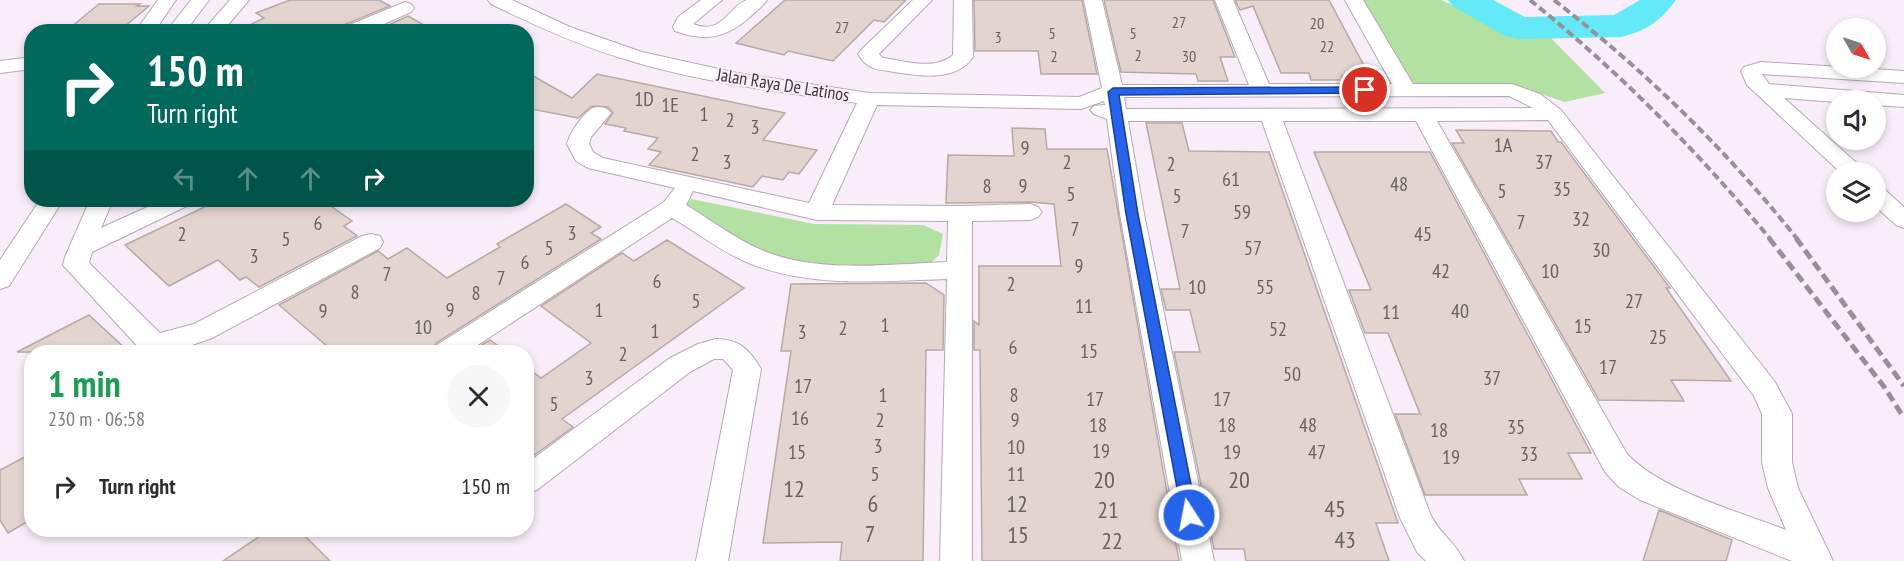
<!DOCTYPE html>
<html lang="en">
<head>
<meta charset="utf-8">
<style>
	body { margin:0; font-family:"PT Sans Narrow",sans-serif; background:#f7f7f7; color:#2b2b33; height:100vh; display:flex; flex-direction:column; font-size:22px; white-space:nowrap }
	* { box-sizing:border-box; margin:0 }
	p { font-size:20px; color:#7c7c81 }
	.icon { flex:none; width:33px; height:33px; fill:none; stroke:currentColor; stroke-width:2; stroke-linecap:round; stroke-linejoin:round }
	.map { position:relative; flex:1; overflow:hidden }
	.side { position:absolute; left:24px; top:345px; width:510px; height:192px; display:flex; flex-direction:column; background:#fff; border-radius:24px; box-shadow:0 3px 9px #0003 }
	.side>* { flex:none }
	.banner { position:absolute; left:24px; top:24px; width:510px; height:183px; border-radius:24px; box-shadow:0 3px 9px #0003; background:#00695c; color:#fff; overflow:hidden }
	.needle { width:39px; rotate:129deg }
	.controls { position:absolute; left:1826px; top:18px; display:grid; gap:12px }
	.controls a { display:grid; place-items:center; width:60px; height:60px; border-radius:50%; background:#fff; box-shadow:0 3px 9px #0003; font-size:30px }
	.pin { position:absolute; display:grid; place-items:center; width:51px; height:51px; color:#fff; margin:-26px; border:3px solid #fff; border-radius:50%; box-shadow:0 2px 6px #0007 }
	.me { position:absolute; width:66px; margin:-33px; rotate:349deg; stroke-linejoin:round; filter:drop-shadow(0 0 4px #0008) }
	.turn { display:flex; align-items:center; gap:21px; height:126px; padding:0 24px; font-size:27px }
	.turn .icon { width:78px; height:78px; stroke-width:2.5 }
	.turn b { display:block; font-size:42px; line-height:51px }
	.lanes { display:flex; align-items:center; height:57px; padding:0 24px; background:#0003; justify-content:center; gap:30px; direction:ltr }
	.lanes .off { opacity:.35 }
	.round { display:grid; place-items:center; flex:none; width:63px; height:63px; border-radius:32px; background:#f7f7f7 }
	.overview { display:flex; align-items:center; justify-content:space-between; height:102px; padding:0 24px }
	h1 { font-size:36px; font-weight:600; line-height:45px; color:#1e9e55 }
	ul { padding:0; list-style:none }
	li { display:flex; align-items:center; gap:18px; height:78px; padding:0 24px }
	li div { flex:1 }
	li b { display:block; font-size:22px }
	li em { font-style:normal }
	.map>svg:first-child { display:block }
</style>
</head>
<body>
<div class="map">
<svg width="1904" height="561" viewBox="0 0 1904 561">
	<rect width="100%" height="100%" fill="#f8edf8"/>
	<path fill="#b3e1a1" d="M1362,0H1441L1511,31L1549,36L1605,93L1565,102L1507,83H1413Z
		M691,199L814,224L923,225L943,234L939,255L930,264L801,267L678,214Z"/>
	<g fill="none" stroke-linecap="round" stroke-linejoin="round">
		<path fill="#63e9f7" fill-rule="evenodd" d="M1448,0H1493L1525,17L1614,15L1640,0H1676C1661,21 1646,31 1621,37L1518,39L1505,36L1454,7Z"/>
	</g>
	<path fill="#e3d4cf" stroke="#b7a9a4" stroke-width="1.5" d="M290,0H379L390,6L341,26L338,32H235L264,18L256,13Z
		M785,0H906L884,22L874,20L833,61L788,51L784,55L736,43Z
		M974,0H1082L1097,74H1041L1038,51H975Z
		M1104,0H1213L1235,57H1220L1228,81H1198L1196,74L1121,72Z
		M1235,0H1329L1370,77L1342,76L1344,80H1311L1309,73H1281L1253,6L1240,10Z
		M99,4H140L137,6H149L118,32H65Z
		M408,16L436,32H373Z
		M526,72L572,98L597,74L785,113L763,140L817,150L799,174L789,172L783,180L762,176L753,187L649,165L661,152L648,149L658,138L624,131L626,128L605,124L613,113L608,107L592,106L578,118L526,108Z
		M1146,123H1182L1189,151L1269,152L1398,523H1376L1389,561H1246L1244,549H1214L1174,352H1200L1190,310H1166L1161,289H1180Z
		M1012,128L1045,129L1047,149H1107L1179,561H982L980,350H974V321L979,325V266H1061L1054,204L1030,202L946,203L948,155L1014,156Z
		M1456,130L1551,131L1558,142H1561L1670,288H1666L1731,381L1671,380L1684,401L1599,400L1452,143H1464Z
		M1314,152H1430L1591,453H1568L1582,479H1519L1527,495H1425L1395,414H1420L1388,333H1365L1349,290H1371Z
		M219,200H322L352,221L344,226L357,236L259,287L246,277L240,280L218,260L169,286L125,245Z
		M566,204L601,227L591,233L601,239L436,343L432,352H334L279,305L378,251L388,259L407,248L447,278L500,247L497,244Z
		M667,240L744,288L562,419L573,427L526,461V367L541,378L591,343L541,306L622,253L634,261Z
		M926,283L944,295L943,350H926L923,561H840L842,542L763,543L791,351H781L791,284Z
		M89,315L129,352H17Z
		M490,340L507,352H470Z
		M32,453V519L8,533L0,520V470Z
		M1659,510L1732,540L1726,561H1643Z
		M269,530H299L330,561H223Z"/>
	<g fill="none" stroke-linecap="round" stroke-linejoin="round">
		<g stroke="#b4aab4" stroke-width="2">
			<path id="street" d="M158,0H176L154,32H135Z
				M191,0H209L185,32H166Z
				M230,0H249L222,32H202Z
				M488,0H512L570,27L642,52L737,73L869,93L1079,97L1102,88L1084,0H1102L1122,85H1249L1215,0H1233L1269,84H1392L1345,0H1363L1413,84H1512L1540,94L1561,110L1775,382L1792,414V462L1798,488L1833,561H1792L1640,500L1619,487L1605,472L1416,121H1283L1431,516C1441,535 1456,543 1464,561H1426L1417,552L1400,518L1262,121H1128L1144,214L1214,561H1182L1120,214L1107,119L1094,114L1090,110L1094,106L1105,105L1104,101L1081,109L877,105L832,205L960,206L1030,204L1038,207L1042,212L1038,217L1030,220L972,221V561H940L947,279C882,281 813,288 751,264C723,253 698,233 672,218L467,352H434L437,345L664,202L675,188L588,168L576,161L567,144C570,133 582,114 593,108C597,106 603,107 607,109L611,113L591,137L589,144L593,152L603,158L809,203L857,103C781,92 704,83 631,61C582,47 536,26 491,4ZM1509,96L1533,108L1126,109L1124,97ZM1548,120L1754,396L1762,414V462L1768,488L1786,530C1738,511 1662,491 1627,454L1437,121ZM693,191L817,220L948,221L947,262C890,264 824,273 769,253C739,242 713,221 686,205Z
				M701,0H722L693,24C723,36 728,6 747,0C753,0 762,0 767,0C762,7 756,11 750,17C726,38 705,42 675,31L673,27L678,17Z
				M913,0H932L879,54L883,58C906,61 934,71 953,55L954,0H972L973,57C956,82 920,76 894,72C887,70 878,71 871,67C866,65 861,59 858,54L861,50Z
				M405,2L411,4L414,8L411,12L366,32H340L342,28Z
				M32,57V69L0,73V61Z
				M1761,62L1904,71V83L1762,74L1769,84L1904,95V107L1875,105V100L1836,102L1784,98L1861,167L1864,172H1840L1747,85L1741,71L1744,67Z
				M1875,186L1883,188L1904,207V228L1896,225L1875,206Z
				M40,200H63L9,286L0,289V260Z
				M90,200H113L101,228L163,200H193L189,205L92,252L89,263L160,333L194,324L362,236L371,234L380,236L383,242L380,248L212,338L175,351L163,352L139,348L63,265L65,257Z
				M716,339C739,339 750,350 761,369L728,561H696L733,370L723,359H714L690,372L537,490L526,493V464L670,358L698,344Z"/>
		</g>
		<use href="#street" fill="#fff" fill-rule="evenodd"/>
		<path stroke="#989098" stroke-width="4" stroke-dasharray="8 4" stroke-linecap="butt" d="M1530,0C1619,72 1698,151 1771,240
			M1554,0C1646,72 1725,148 1798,240"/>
		<path stroke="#989098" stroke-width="5" stroke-dasharray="10 5" stroke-linecap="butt" d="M1769,238L1885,388L1904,418
			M1796,238L1904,386"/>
	</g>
	<path fill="#2563eb" stroke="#184099" stroke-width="1.5" d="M1365,87L1370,90L1368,93L1119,95L1138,214L1197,515L1195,520L1189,522L1183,520L1126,214L1108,92L1113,88Z"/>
	<g text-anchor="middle" stroke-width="4.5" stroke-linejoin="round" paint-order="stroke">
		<g font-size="16" fill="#686163">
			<text x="1179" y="28">27</text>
			<text x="1317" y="29">20</text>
			<text x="842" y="33">27</text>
			<text x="1052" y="39">5</text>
			<text x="1133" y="39">5</text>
			<text x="998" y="43">3</text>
			<text x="1327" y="52">22</text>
			<text x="1138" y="61">2</text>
			<text x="1054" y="62">2</text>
			<text x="1189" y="62">30</text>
		</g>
		<g font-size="18" fill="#3f3b3f" stroke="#f8edf8">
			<text transform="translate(783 85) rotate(9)" y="6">Jalan Raya De Latinos</text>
		</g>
		<g font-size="20" fill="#686163">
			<text x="644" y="106">1D</text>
			<text x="670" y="112">1E</text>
			<text x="704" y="121">1</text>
			<text x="730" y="127">2</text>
			<text x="755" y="134">3</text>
			<text x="1503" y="152">1A</text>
			<text x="1025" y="155">9</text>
			<text x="695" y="161">2</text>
			<text x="727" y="169">3</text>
			<text x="1067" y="169">2</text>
			<text x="1544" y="169">37</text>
			<text x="1171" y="171">2</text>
			<text x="1231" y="186">61</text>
			<text x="1399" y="191">48</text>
			<text x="987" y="193">8</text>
			<text x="1023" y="193">9</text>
			<text x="1562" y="196">35</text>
			<text x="1502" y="198">5</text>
			<text x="1071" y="201">5</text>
			<text x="1177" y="203">5</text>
			<text x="1242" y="219">59</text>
			<text x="1581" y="226">32</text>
			<text x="1521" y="229">7</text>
			<text x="318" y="230">6</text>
			<text x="1075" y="236">7</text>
			<text x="1185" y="238">7</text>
			<text x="572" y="240">3</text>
			<text x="182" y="241">2</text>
			<text x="1423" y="241">45</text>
			<text x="286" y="246">5</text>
			<text x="549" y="255">5</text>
			<text x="1253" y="255">57</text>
			<text x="1601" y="257">30</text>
			<text x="254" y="263">3</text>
			<text x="525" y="269">6</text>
			<text x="1079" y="273">9</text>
			<text x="1441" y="278">42</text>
			<text x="1550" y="278">10</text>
			<text x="387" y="281">7</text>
			<text x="501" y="285">7</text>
			<text x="657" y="288">6</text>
			<text x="1011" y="291">2</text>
			<text x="1197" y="294">10</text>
			<text x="1265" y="294">55</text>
			<text x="355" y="299">8</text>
			<text x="476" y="300">8</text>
			<text x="696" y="308">5</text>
			<text x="1634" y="308">27</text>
			<text x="1084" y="313">11</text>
			<text x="450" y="317">9</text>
			<text x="599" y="317">1</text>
			<text x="323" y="318">9</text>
			<text x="1460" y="318">40</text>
			<text x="1391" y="319">11</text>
			<text x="885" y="332">1</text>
			<text x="1583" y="333">15</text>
			<text x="423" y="334">10</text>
			<text x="843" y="335">2</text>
			<text x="1278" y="336">52</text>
			<text x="655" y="338">1</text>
			<text x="802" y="339">3</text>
			<text x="1658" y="344">25</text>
			<text x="1013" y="354">6</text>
			<text x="1089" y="358">15</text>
			<text x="623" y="361">2</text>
			<text x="1608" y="374">17</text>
			<text x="1292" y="381">50</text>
			<text x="589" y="385">3</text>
			<text x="1492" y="385">37</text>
			<text x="803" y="393">17</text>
			<text x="883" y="402">1</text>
			<text x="1014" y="402">8</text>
			<text x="1095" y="406">17</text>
			<text x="1222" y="406">17</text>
			<text x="554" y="411">5</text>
			<text x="800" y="425">16</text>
			<text x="880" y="427">2</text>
			<text x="1015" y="427">9</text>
			<text x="1098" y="432">18</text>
			<text x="1227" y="432">18</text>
			<text x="1308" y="432">48</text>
			<text x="1516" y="434">35</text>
			<text x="1439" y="437">18</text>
			<text x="878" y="453">3</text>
			<text x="1016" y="454">10</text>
			<text x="1101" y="458">19</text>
			<text x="797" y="459">15</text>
			<text x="1232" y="459">19</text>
			<text x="1317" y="459">47</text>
			<text x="1529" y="461">33</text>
			<text x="1451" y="464">19</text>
			<text x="875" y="481">5</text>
			<text x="1016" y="481">11</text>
		</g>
		<g font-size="24" fill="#686163">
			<text x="1104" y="488">20</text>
			<text x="1239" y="488">20</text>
			<text x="794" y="497">12</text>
			<text x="873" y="512">6</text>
			<text x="1017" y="512">12</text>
			<text x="1335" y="517">45</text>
			<text x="1108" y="518">21</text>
			<text x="870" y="542">7</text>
			<text x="1018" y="543">15</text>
			<text x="1345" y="548">43</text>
			<text x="1112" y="549">22</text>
		</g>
	</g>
</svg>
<div class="controls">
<a><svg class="needle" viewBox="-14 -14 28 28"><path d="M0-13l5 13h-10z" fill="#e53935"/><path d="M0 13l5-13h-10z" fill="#7c7c81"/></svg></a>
<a><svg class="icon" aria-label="sound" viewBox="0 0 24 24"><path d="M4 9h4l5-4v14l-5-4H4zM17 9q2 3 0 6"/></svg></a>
<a><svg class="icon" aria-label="layers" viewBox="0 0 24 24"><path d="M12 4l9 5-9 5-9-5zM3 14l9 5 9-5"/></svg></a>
</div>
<div class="pin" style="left:1365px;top:90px;background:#d93025"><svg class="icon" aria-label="arrive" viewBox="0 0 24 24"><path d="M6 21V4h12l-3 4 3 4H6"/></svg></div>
<svg class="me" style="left:1189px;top:515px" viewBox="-20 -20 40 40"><circle r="17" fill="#2563eb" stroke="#fff" stroke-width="3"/><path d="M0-11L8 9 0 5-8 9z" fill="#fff"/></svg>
<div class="banner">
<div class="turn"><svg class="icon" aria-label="right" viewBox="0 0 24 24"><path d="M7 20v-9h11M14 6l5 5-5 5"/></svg><div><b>150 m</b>Turn right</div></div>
<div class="lanes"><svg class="icon off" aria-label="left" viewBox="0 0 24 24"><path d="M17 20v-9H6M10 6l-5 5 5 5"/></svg><svg class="icon off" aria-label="ahead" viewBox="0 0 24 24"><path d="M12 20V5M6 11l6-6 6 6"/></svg><svg class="icon off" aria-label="ahead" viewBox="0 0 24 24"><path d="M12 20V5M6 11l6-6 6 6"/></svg><svg class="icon" aria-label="right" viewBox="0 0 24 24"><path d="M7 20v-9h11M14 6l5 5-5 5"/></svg></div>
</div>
<section class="side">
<div class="overview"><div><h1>1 min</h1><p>230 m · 06:58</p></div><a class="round"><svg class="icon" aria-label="close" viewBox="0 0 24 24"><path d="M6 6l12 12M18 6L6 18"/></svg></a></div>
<ul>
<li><svg class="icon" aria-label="right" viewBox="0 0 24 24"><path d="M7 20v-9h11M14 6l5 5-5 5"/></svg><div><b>Turn right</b></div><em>150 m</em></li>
</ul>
</section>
</div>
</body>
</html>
